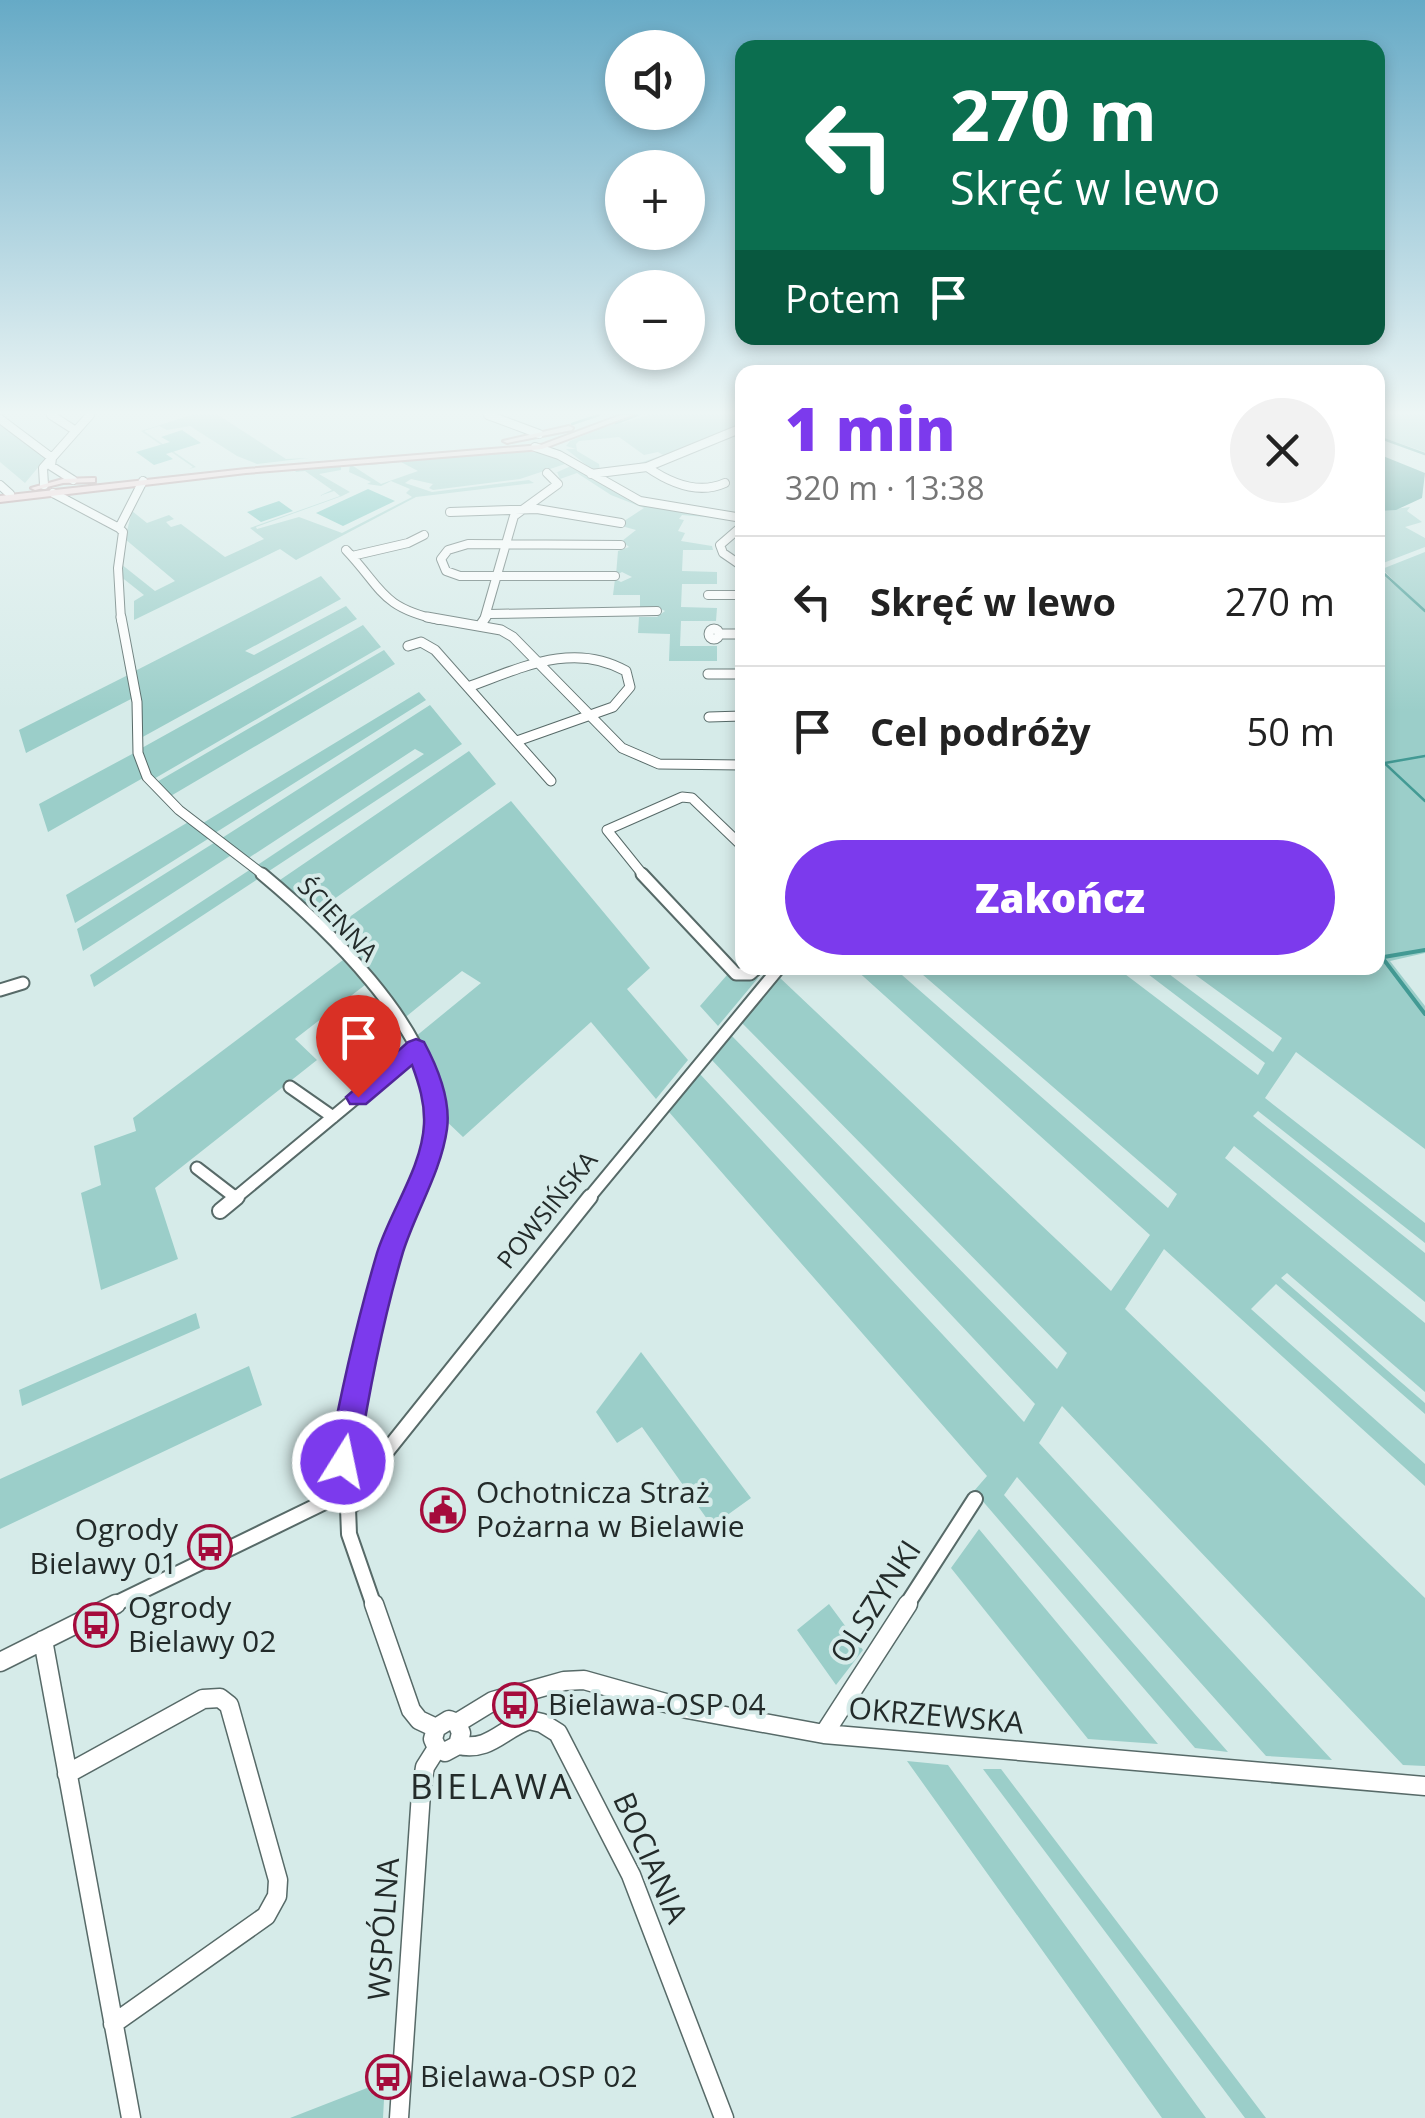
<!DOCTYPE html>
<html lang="pl">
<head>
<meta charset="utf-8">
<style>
	body { margin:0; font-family:"Open Sans",sans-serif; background:#f2f2f2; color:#222; height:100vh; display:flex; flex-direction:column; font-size:38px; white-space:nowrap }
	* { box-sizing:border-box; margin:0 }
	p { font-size:32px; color:#767676 }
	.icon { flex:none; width:55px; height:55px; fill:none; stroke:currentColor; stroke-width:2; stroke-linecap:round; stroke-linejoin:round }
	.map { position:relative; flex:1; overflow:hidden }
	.panel { position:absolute; left:735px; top:365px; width:650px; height:610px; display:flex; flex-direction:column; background:#fff; border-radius:20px; box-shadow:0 5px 15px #0003 }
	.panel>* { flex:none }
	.hud { position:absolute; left:735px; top:40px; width:650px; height:305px; border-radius:20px; box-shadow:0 5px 15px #0003; background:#0b6e4f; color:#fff; overflow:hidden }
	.fabs { position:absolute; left:605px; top:30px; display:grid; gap:20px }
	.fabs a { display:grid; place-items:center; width:100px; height:100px; border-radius:50%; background:#fff; box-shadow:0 5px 15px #0003; font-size:50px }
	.pin { position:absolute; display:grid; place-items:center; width:85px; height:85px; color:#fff; margin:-102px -42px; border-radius:50% 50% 50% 0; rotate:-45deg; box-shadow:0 0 10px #0007 }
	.pin .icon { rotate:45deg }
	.me { position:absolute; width:110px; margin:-55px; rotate:10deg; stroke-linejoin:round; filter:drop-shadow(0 0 8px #0008) }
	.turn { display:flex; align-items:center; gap:35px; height:210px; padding:0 50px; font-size:45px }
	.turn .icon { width:130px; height:130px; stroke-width:2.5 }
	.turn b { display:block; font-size:70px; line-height:85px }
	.then { display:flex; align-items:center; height:95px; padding:0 50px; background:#0003; gap:20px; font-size:38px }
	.round { display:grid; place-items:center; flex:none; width:105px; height:105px; border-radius:52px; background:#f2f2f2 }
	.headline { display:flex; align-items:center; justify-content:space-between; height:170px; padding:0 50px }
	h1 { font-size:60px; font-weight:800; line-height:75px; color:#7c3aed }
	.primary-button { display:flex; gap:20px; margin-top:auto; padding:20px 50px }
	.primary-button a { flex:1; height:115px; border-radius:60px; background:#7c3aed; color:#fff; font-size:40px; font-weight:800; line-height:115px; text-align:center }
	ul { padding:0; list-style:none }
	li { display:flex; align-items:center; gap:30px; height:130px; padding:0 50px; border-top:2px solid #e0e0e0 }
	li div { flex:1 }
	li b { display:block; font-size:38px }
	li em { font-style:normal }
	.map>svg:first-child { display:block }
</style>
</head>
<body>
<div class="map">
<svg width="1425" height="2118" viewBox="0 0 1425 2118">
	<rect width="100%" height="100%" fill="#d6ebe9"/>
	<path fill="#9bcec9" d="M191,415H218L286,459L308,458L257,464L237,456L190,426L167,430L159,426L144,431L196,467L189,469L193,467L141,431Z
		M632,415H641L619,424L649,415H742V425C699,438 661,467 614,466L634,465L663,455L658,452L644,455L619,437L579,441L576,444L577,451L599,464L600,470L595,472L566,449H576L566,446L570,441Z
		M1378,415H1425V452L1378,436Z
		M0,422L46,458L25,483L0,462Z
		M514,451L552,453L565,464L520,479L433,490L429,488L433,484L411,479L405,483L432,492L529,480L534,483L416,497L296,560L280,549L134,620V601L144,595L120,576L121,564L155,591L175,581L125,539L132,511L147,523L169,515L174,519L166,522L171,527L181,524L225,557L264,539L250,528L340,496L334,491L319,496L332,490L305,471L295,472L298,469L341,466V470L319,474L350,492L342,496L256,527L257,529L299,517L342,533L412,497L406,493L410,489L391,481L381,486L367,484L371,482L349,472L350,464L364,461L353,466L381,484L418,471L401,462L369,465L368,461Z
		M571,466L632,502L706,517L682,515L679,519L684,520L678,531L685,533L681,541L712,546L713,550H683L682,571L717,572V584H682L681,607L717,608L716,621H681L680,646H717V661H669L670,634L638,633L639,617H657L665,611L655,606L640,611V595H613L615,579L621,582L632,577L622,572L616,575L618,551L629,547L622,541L636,530L618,525L644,508L611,495L577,473L560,479L557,472L553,474Z
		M1410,507L1407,511L1422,522L1405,527L1425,538V547L1378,565V521L1381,520L1378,511Z
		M1425,552V953L1390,961L1425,1006V1149L1296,1052L1265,1098L1425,1223V1243L1258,1111L1253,1116L1425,1253V1302L1234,1146L1225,1158L1425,1323V1392L1287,1273L1281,1278L1425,1403V1414L1276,1284L1251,1309L1425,1464V1486L1164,1249L1125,1309L1425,1598V1766L1403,1765L1062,1406L1039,1443L1332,1760L1266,1756L1017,1477L1004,1495L1228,1752L1195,1748L974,1491L987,1476L669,1112L699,1073L1024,1422L1035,1404L710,1058L730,1034L1057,1369L1067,1353L740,1021L778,976L1111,1291L1150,1235L854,968H894L1168,1208L1177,1194L915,968H1117L1258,1075L1265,1063L1140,968H1161L1273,1052L1282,1038L1186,968H1378V571L1422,608L1382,569Z
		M321,576L341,599L245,651L254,655L346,606L357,619L139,739L142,715L135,671Z
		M363,625L381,647L152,780L140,749Z
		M384,650L395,664L169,797L155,783Z
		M128,675L133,698L26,753L19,730Z
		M419,692L426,700L215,833L203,823Z
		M430,705L462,744L266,873L256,866L424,754L415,749L247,859L222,838Z
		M469,751L496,784L313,914L277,882Z
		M134,753L143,778L48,832L39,804Z
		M511,801L650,968L627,989L688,1060L656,1099L591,1022L463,1137L442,1117L432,1070L415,1037L481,983L462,971L402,1020L330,931Z
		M190,821L211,837L75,923L66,895Z
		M217,841L233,854L83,951L77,929Z
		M251,869L261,877L94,987L90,975Z
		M343,960L365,985L295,1039L317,1060L155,1188L178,1259L101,1290L81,1193L101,1185L94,1146L136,1131L133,1118Z
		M727,975L758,978L718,1026L700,1006Z
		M196,1313L200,1328L22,1406L19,1390Z
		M641,1352L751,1498L712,1526L642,1427L617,1443L596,1412Z
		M249,1366L262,1405L0,1529V1479Z
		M979,1529L1158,1744L1088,1739L951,1568Z
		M829,1604L863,1650L836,1685L797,1630Z
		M907,1761L948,1765L1206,2118H1162Z
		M983,1769H1001L1266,2118H1245Z
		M385,2081L383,2118H290Z"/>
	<path fill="#439a94" d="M1378,454L1425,473L1422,498L1396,510L1378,511Z"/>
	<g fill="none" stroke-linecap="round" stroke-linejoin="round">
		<path stroke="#439a94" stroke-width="2.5" d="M616,423L637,415
			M572,424L599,415
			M1378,437L1425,454
			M1380,570L1425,611
			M1378,639L1382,645L1378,662
			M1378,757L1425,801
			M1385,763L1425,756"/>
		<path stroke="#439a94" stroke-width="4" d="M1378,952L1425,1014
			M1378,958L1425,950"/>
	</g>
	<path fill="#6bc1ba" d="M182,430L201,443L166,454L173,459L154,465L136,452L170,442L161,437Z
		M368,489L395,501L343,526L316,513Z
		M279,501L293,511L261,522L247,512Z"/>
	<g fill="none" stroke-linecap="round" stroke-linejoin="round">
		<g stroke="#576a68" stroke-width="10">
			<path id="minor-far4" d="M51,415L76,431
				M488,415L539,434
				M0,419L52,458
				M535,447L559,455L640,501L742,518
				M52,458L51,466L73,480
				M647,467C670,483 698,495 725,483
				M591,474L647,467L742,428
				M0,485L10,494
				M44,485L43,468L90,415
				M53,493L119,528
				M450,512L537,509L621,523
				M742,526L720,545L723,553L742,566
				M346,550C383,589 380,607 439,620
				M352,556L408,543L424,535
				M615,576H460L446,571L441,559L448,550L468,544L621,545
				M708,595H742
				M489,614L657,611
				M121,620L118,568L123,532L119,528L143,481
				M484,620L514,516L558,484L547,473"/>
		</g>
		<g stroke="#576a68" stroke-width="11">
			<path id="minor-far3" d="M121,617L137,702L138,753L147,777L179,810L265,876
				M427,617L501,630L513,637L622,748L659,764L742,765
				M481,624L486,617
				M709 634a5 5 0 1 1 10 0a5 5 0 1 1-10 0Z
				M721,634H742
				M408,646L421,642L435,650L551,781
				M708,674H742
				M468,687C521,668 573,641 626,671L630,687L613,707L517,741
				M709,717L742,716
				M644,876L607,830L682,797L692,798L742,846"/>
		</g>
		<g stroke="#576a68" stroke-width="15">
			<path id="minor-far2" d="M262,874C322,924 433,1028 435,1111C436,1141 424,1171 412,1199
				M642,874L736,974H750L757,968
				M0,990L23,983
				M290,1087L333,1117
				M197,1168L236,1198
				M234,1199L416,1048
				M588,1199L779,968"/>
		</g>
		<g stroke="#576a68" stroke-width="18">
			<path id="minor-far1" d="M220,1211L237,1197
				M342,1486C350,1387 373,1288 413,1197
				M358,1487L590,1197
				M348,1508L349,1534L374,1606
				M348,1508L360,1499L358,1487
				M111,1606L335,1497
				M906,1606L975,1499"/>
		</g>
		<g stroke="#576a68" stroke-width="21">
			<path id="minor" d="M374,1604L411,1710L419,1720L436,1728
				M43,1640L131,2118
				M0,1662L116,1604
				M457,1723L493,1701L564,1681L584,1680L687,1709L824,1734L1425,1786
				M824,1734L908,1604
				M458,1745C490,1752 502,1729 529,1720L542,1723L558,1733L631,1875L724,2118
				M437,1748L445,1752L458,1745L461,1733L457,1723
				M437,1748L433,1739L436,1728L449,1720L457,1723
				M67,1774L203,1699L220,1698L229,1705L278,1880L277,1896L266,1916L113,2024
				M399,2118L421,1793L425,1767L437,1748"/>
		</g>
		<g stroke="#b0878b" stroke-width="4">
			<path id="major" d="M621,415H632L542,449L246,473L0,502V496L246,469L541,445Z
				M569,426L573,428L572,430L507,443L503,441Z
				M92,478H95V482L63,483L35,490L31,488L63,479Z"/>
		</g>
		<use href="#minor-far4" stroke="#fff" stroke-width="8"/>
		<use href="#minor-far3" stroke="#fff" stroke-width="9"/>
		<use href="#minor-far2" stroke="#fff" stroke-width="11"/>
		<use href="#minor-far1" stroke="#fff" stroke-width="14"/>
		<use href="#minor" stroke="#fff" stroke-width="18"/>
		<use href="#major" fill="#fdd5d9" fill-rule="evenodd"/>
	</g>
	<linearGradient id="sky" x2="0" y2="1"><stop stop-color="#66aac6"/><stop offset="0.58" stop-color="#edf6f5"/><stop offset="1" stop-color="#edf6f5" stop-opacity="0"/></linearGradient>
	<rect width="1425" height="712" fill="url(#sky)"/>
	<path fill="#7c3aed" stroke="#51269a" stroke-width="2.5" d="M416,1039L424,1042C438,1068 451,1099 447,1129C441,1172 416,1211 403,1252C383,1320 369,1391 358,1462L353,1472L343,1476L333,1472L328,1462C341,1391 357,1321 377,1253C390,1211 422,1168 424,1124C425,1103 419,1084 412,1065L366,1104H350L346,1097L408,1042Z"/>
	<defs>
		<g id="civic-ring" transform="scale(2.25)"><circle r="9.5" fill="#d6ebe9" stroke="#a50b3c" stroke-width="1.5"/><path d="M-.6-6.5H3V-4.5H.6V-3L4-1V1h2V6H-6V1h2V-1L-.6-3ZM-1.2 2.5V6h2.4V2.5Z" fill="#a50b3c"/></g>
		<g id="bus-ring" transform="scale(2.25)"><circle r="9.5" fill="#d6ebe9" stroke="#a50b3c" stroke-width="1.5"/><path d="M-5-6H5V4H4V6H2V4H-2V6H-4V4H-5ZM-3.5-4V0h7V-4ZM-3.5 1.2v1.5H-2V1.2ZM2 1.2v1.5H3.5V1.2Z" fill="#a50b3c"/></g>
	</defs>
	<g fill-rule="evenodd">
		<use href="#civic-ring" x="443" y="1510"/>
		<use href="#bus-ring" x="210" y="1547"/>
		<use href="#bus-ring" x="96" y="1625"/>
		<use href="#bus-ring" x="515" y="1705"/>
		<use href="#bus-ring" x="388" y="2077"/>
	</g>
	<g text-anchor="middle" stroke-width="8" stroke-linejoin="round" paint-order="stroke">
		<g font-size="25" fill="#232b2a" stroke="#d6ebe9">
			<text transform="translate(338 919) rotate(47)" y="9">ŚCIENNA</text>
			<text transform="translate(547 1210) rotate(-51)" y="9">POWSIŃSKA</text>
		</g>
		<g font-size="30" fill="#232b2a" stroke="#d6ebe9" text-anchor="start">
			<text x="476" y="1503">Ochotnicza Straż<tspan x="476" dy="34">Pożarna w Bielawie</tspan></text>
			<text x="178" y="1540" text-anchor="end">Ogrody<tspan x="178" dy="34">Bielawy 01</tspan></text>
			<text x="128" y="1618">Ogrody<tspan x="128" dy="34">Bielawy 02</tspan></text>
			<text x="548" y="1715">Bielawa-OSP 04</text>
			<text x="420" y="2087">Bielawa-OSP 02</text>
		</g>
		<g font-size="30" fill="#232b2a" stroke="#d6ebe9">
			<text transform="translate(876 1602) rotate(-57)" y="10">OLSZYNKI</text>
			<text transform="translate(936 1716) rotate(5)" y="10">OKRZEWSKA</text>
			<text transform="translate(650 1858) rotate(66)" y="10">BOCIANIA</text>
			<text transform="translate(384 1929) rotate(-86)" y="10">WSPÓLNA</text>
		</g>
		<g font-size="35" letter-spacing="2.5" fill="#232b2a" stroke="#d6ebe9">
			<text x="492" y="1799">BIELAWA</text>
		</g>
	</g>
</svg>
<div class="fabs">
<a><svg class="icon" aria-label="sound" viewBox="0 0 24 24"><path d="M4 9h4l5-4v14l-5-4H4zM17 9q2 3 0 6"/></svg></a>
<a>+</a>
<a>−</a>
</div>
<div class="pin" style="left:358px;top:1097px;background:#d93025"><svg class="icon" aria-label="arrive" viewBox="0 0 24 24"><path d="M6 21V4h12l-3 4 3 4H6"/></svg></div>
<svg class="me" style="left:343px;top:1462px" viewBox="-20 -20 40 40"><circle r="17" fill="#7c3aed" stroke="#fff" stroke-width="3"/><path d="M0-11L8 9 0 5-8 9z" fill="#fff"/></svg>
<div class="hud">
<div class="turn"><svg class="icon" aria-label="left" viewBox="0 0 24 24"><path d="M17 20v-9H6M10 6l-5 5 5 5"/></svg><div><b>270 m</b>Skręć w lewo</div></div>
<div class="then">Potem<svg class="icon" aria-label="arrive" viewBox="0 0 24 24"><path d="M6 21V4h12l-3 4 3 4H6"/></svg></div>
</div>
<section class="panel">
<div class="headline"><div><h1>1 min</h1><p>320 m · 13:38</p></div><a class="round"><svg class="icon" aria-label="close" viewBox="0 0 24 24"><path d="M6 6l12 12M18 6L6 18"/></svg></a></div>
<ul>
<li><svg class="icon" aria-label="left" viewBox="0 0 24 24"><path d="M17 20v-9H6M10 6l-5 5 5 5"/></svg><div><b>Skręć w lewo</b></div><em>270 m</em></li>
<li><svg class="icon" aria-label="arrive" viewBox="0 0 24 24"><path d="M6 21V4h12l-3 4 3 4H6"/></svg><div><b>Cel podróży</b></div><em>50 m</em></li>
</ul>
<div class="primary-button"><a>Zakończ</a></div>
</section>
</div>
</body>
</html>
